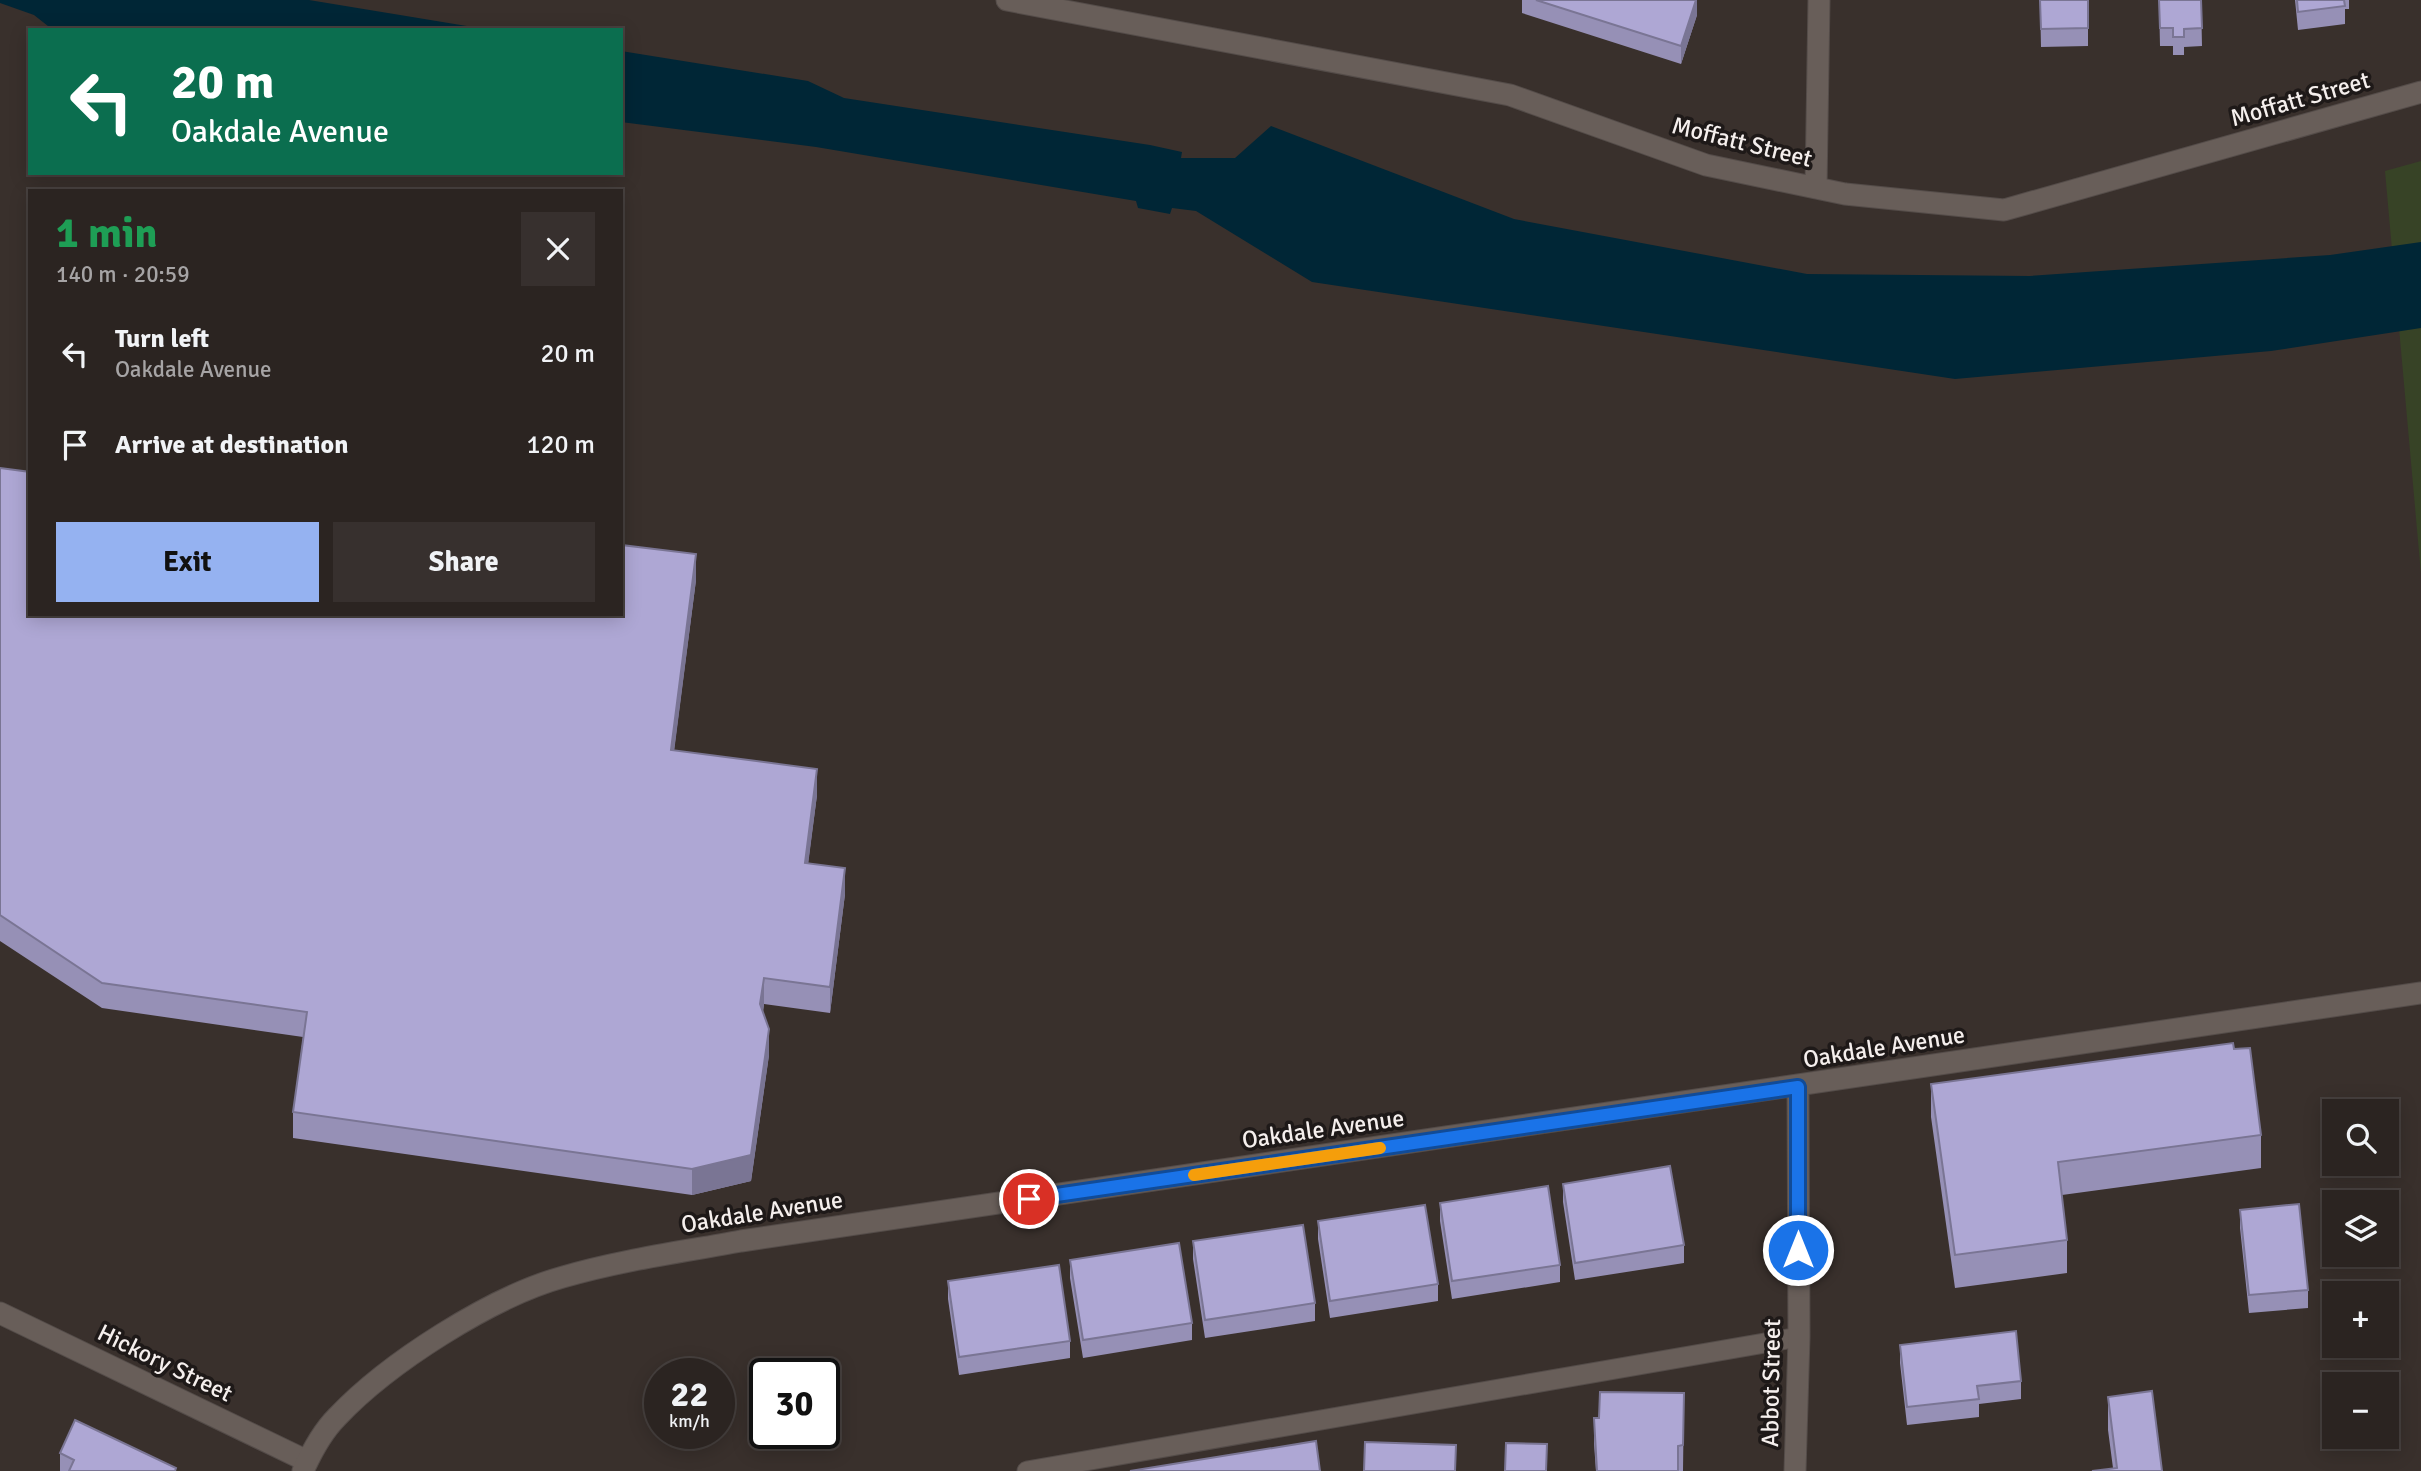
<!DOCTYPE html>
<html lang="en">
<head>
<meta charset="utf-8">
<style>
	body { margin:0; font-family:Signika,sans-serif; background:#37302e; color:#f1f3f6; height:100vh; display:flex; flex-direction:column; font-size:26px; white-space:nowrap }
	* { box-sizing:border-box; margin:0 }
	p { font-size:23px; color:#a6a4a5 }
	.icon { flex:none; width:38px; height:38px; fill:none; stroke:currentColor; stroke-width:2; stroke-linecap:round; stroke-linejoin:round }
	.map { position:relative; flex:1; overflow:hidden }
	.side { position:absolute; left:28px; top:189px; width:595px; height:427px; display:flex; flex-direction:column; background:#2b2421; border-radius:0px; box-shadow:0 4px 18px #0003,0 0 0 2px #47413f }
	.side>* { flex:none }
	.guide { position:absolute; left:28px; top:28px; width:595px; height:147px; border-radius:0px; box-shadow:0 4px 18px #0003,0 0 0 2px #47413f; background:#0b6e4f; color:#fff; overflow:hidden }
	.buttons { position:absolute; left:2322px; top:1099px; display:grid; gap:14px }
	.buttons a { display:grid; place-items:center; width:77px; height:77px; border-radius:0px; background:#2b2421; box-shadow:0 4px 18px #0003,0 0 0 2px #47413f; font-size:35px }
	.speed { position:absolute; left:644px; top:1358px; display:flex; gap:14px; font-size:35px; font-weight:700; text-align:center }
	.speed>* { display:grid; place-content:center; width:91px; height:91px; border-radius:50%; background:#2b2421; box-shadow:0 4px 18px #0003,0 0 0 2px #47413f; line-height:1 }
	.speed small { font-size:18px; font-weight:400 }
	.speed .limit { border:4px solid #111; border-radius:10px; background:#fff; color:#111 }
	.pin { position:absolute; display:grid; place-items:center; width:60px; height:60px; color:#fff; margin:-30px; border:4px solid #fff; border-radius:50%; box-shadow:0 2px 7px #0007 }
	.me { position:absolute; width:77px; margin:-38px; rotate:0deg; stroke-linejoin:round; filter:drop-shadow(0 0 5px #0008) }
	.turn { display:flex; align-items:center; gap:24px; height:147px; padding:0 28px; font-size:32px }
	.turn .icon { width:91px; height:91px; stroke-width:2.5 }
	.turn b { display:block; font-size:49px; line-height:60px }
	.round { display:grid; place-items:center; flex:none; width:74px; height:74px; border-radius:0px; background:#37302e }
	.overview { display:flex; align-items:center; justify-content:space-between; height:119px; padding:0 28px }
	h1 { font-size:42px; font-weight:800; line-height:52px; color:#1e9e55 }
	.action { display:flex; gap:14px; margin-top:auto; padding:14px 28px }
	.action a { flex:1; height:80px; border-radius:0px; background:#95b2f1; color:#111; font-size:28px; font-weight:800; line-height:80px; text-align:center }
	.action a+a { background:#37302e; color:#f1f3f6 }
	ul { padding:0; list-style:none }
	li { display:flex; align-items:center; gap:21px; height:91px; padding:0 28px }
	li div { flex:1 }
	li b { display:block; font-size:26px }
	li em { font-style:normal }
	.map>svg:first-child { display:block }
</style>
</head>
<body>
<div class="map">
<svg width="2421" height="1471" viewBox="0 0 2421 1471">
	<rect width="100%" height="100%" fill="#39302c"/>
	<path fill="#374326" d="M2421,161V574L2385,171Z"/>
	<path fill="#002636" d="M0,0H309L491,30H53L34,15L0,3Z
		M621,51L808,81L844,98L1150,145L1182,152L1181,158H1235L1271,126L1514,219L1807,274L2030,276L2330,255L2421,242V328L2271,351L1955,379L1312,282L1196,211L1172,208L1170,214L1138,208L1136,201L816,147L621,122Z"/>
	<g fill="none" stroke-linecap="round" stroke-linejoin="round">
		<g stroke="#544c49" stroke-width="21">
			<path id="service" d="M1027,1471L1799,1337"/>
		</g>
		<g stroke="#544c49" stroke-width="23">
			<path id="minor" d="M1007,0L1510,95L1706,165L1845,194L2004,210L2421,92
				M1816,188L1819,0
				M0,1313L307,1461
				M1795,1471L1799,1337L1798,1087"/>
		</g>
		<g stroke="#544c49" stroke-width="23">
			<path id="tertiary" d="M303,1471C311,1453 323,1431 337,1417C388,1363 491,1297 563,1277C621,1260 682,1252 741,1241L2421,993"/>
		</g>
		<use href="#service" stroke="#685e59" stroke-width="19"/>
		<use href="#minor" stroke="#685e59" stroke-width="21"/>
		<use href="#tertiary" stroke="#685e59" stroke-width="21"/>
	</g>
	<path fill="#9690b6" d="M1522,0H1697V15L1681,64L1522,13Z
		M2040,0H2088V46L2041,47Z
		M2159,0H2201L2202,46L2184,47V55H2173V46H2160Z
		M2295,0H2349V9H2345V24L2298,30Z
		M0,468L696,580L674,750L817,795L808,863L845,894L830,1013L764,1004L763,1012L769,1055L751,1181L692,1195L293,1138V1112L303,1037L102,1008L0,941Z
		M1931,1084L2261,1135V1168L2062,1195L2067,1240V1273L1955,1288L1931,1117Z
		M1563,1184L1684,1245V1263L1575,1280L1563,1202Z
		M1440,1203L1560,1265V1282L1452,1299L1440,1221Z
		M2240,1210L2308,1290V1308L2249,1313L2240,1228Z
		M1318,1221L1438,1284V1301L1330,1318L1318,1239Z
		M1193,1241L1315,1303V1321L1205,1338L1193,1259Z
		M1070,1260L1192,1323V1340L1083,1358L1070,1278Z
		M948,1281L1070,1341V1358L959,1375L948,1299Z
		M1900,1345L2021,1381V1399L1979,1404V1417L1907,1425L1900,1363Z
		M1684,1393L1683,1471H1596L1594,1444V1418H1599Z
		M2108,1397L2162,1471L2113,1468L2108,1430Z
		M60,1453L176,1471H60Z"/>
	<path fill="#7a7594" d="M1696,0H1697V15L1681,64V46Z
		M696,554V580L671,776V750Z
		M817,769V795L805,889V863Z
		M845,868V894L830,1013V987Z
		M764,978V1004L760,1029V1004Z
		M769,1029V1055L751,1181L692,1195V1169Z"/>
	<path fill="#aea7d4" stroke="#7a7594" stroke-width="2" d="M1536,0H1696L1681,46Z
		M2040,0H2088V28L2041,29Z
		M2159,0H2201L2202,28L2184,29V37H2173V28H2160Z
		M2297,0H2344L2345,6L2298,12Z
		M0,468L30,472V614H621V545L696,554L671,750L817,769L805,863L845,868L830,987L764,978L760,1004L769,1029L751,1155L692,1169L293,1112L307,1012L102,983L0,915Z
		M2233,1043L2234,1049L2250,1048L2261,1135L2058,1162L2067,1240L1955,1255L1931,1084Z
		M1670,1166L1684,1245L1575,1263L1563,1184Z
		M1548,1186L1560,1265L1452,1281L1440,1203Z
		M2299,1204L2308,1290L2249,1295L2240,1210Z
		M1425,1205L1438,1284L1330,1301L1318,1221Z
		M1303,1225L1315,1303L1205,1320L1193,1241Z
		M1179,1243L1192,1323L1083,1340L1070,1260Z
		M1059,1265L1070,1341L959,1357L948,1281Z
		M2016,1331L2021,1381L1977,1386L1979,1399L1907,1407L1900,1345Z
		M2152,1391L2162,1471H2092L2117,1468L2108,1397Z
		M1600,1392L1684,1393L1683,1445L1678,1446V1471H1597L1594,1418H1599Z
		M75,1420L176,1468L175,1471H69L74,1460L60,1453Z
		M1316,1441L1320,1471H1130Z
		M1365,1442L1456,1445L1455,1471H1364Z
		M1506,1443L1547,1444L1546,1471H1505Z"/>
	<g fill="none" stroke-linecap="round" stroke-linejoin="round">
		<g stroke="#114b97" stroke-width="18">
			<path id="route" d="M1029,1199L1798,1087V1250"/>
		</g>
		<use href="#route" stroke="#1a73e8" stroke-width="12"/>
		<path stroke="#f59e0b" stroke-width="12" d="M1194,1175L1380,1148"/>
	</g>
	<g text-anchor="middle" stroke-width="7" stroke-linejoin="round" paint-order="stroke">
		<g font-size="24" fill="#f5efed" stroke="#1e1918">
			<text transform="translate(2300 99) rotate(-16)" y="8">Moffatt Street</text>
			<text transform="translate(1742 142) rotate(14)" y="8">Moffatt Street</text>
			<text transform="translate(1884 1047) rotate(-9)" y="8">Oakdale Avenue</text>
			<text transform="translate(1323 1129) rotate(-8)" y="8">Oakdale Avenue</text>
			<text transform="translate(762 1212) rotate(-9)" y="8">Oakdale Avenue</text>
			<text transform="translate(165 1363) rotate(26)" y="8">Hickory Street</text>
			<text transform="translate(1771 1383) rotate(-89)" y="8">Abbot Street</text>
		</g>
	</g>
</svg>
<div class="buttons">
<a><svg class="icon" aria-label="search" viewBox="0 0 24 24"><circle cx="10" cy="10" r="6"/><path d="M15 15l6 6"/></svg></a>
<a><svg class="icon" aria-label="layers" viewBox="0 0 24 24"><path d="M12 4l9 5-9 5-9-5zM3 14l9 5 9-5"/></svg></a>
<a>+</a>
<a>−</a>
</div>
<div class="speed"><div>22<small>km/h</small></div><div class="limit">30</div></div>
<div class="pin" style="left:1029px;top:1199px;background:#d93025"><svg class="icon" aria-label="arrive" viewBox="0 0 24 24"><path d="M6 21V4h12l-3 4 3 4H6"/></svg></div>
<svg class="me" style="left:1798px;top:1250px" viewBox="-20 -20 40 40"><circle r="17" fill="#1a73e8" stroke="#fff" stroke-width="3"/><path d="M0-11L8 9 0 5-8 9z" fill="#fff"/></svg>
<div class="guide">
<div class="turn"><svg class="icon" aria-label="left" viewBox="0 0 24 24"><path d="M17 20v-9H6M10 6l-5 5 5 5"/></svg><div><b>20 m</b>Oakdale Avenue</div></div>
</div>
<section class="side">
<div class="overview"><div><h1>1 min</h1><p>140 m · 20:59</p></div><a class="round"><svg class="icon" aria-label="close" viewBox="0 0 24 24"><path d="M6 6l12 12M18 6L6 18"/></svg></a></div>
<ul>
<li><svg class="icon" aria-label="left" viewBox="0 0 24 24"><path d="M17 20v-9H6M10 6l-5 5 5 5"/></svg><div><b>Turn left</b><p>Oakdale Avenue</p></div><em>20 m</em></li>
<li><svg class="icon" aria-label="arrive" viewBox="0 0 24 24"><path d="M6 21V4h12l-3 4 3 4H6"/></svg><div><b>Arrive at destination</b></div><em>120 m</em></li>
</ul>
<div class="action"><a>Exit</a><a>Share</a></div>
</section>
</div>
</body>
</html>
